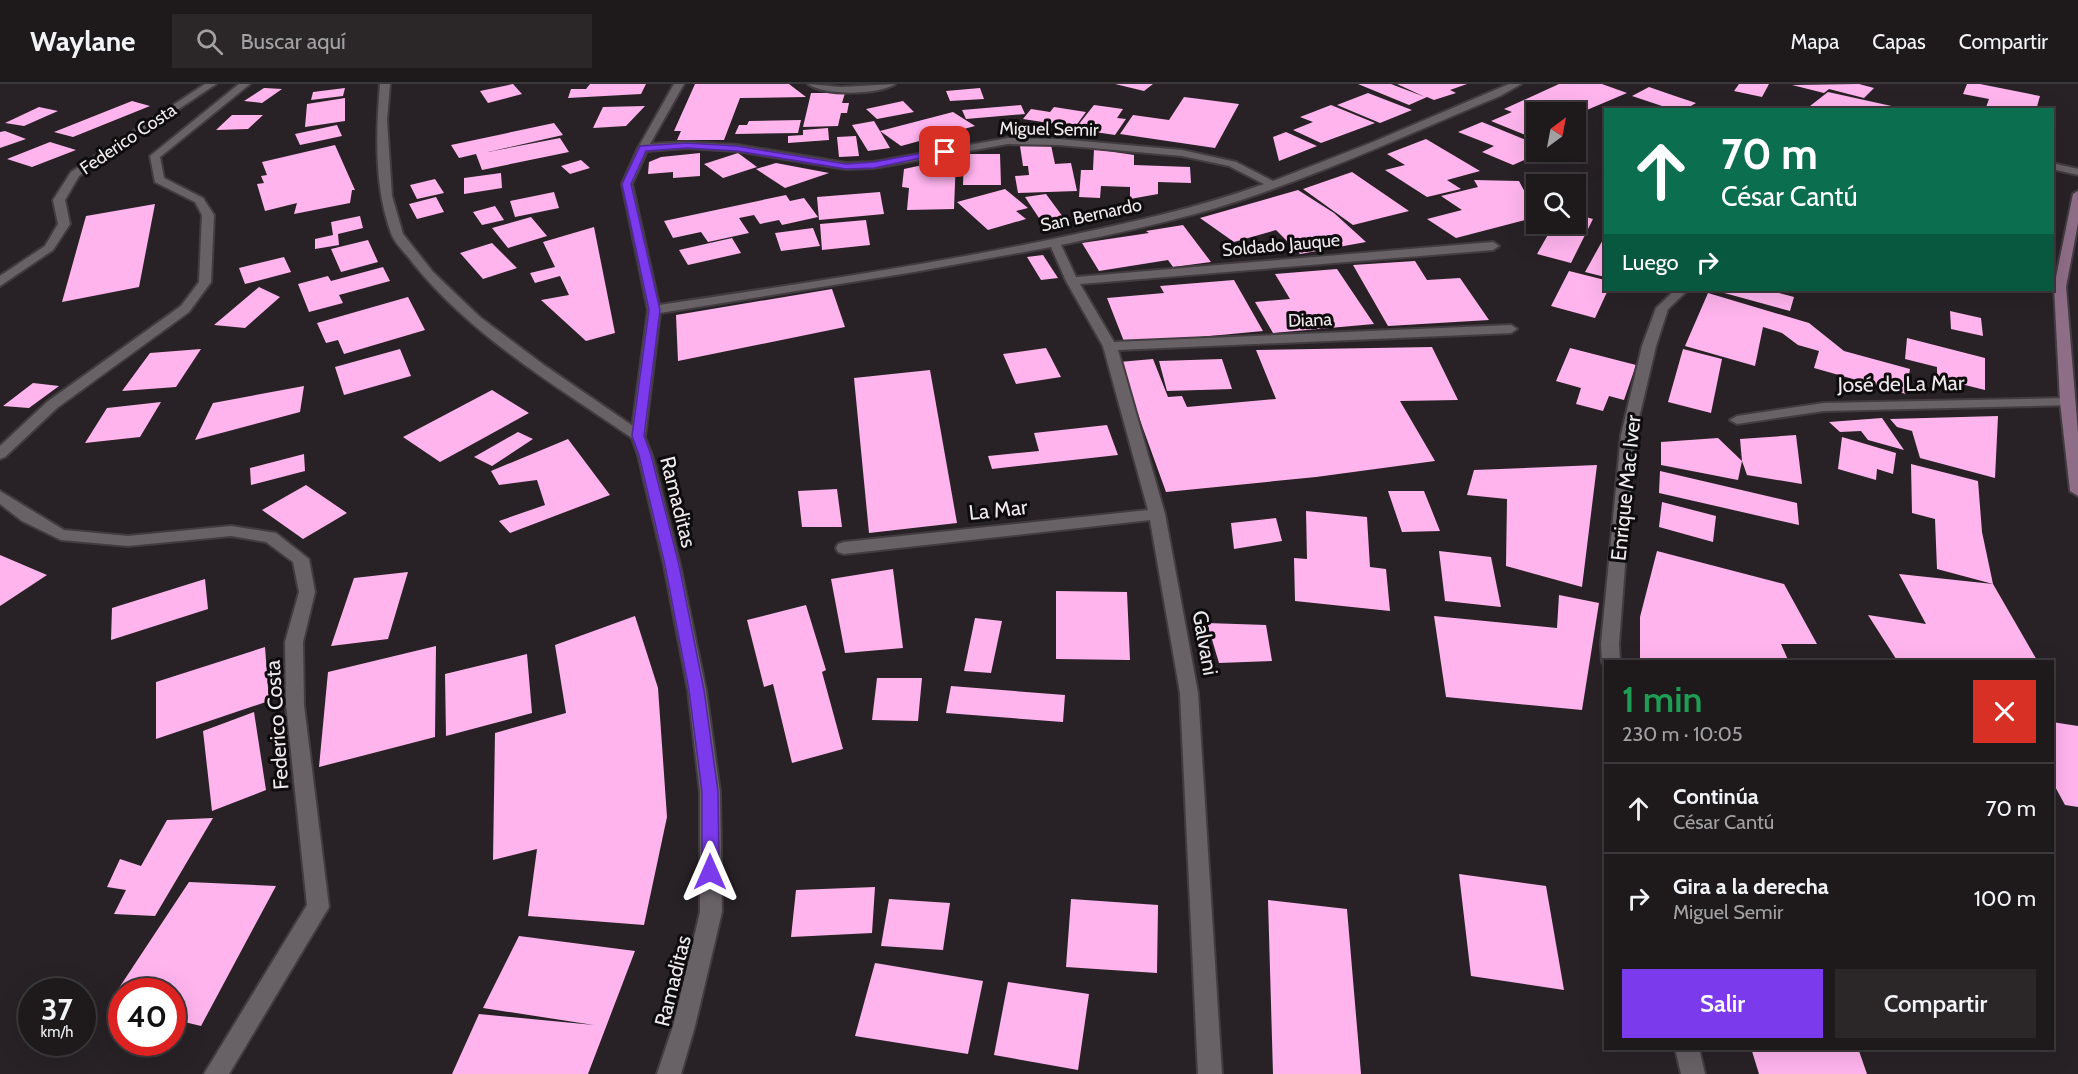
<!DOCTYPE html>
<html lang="es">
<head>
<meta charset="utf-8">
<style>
	body { margin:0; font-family:Cabin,sans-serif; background:#2b2729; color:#f1f3f6; height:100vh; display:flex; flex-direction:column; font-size:22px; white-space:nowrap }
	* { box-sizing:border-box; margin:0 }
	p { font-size:20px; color:#a1a1a3 }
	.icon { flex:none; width:33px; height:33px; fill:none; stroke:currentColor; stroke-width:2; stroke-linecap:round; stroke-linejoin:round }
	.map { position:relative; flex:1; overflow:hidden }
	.sheet { position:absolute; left:1604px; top:576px; width:450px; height:390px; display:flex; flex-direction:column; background:#1e1a1c; border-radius:0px; box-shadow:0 6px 24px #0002,0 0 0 2px #3c383b }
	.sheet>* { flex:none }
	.guide { position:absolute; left:1604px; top:24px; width:450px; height:183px; border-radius:0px; box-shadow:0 6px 24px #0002,0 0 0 2px #3c383b; background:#0b6e4f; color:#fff; overflow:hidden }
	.needle { width:39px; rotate:32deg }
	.controls { position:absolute; left:1526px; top:18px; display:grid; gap:12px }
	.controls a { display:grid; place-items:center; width:60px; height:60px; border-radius:0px; background:#1e1a1c; box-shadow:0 6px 24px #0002,0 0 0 2px #3c383b; font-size:30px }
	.speed { position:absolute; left:18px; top:894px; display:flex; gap:12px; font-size:30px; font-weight:700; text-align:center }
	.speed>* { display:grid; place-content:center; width:78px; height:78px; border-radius:50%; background:#1e1a1c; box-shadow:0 6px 24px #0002,0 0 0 2px #3c383b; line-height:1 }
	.speed small { font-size:15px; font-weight:400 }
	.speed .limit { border:9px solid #d22; background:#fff; color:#111 }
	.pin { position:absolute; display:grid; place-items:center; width:51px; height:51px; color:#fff; margin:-26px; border-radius:12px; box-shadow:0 3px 9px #0006 }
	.me { position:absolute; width:66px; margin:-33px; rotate:0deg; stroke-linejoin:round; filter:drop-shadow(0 0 4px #0008) }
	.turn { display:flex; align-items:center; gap:21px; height:126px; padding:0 18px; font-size:27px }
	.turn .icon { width:78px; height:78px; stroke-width:2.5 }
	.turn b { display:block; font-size:42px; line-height:51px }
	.then { display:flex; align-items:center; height:57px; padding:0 18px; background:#0003; gap:12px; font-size:22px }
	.round { display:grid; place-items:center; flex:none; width:63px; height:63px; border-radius:0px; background:#2b2729 }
	.summary { display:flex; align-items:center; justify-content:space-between; height:102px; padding:0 18px }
	h1 { font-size:36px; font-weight:600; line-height:45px; color:#1e9e55 }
	.button { display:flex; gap:12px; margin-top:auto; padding:12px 18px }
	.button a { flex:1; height:69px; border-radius:0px; background:#7c3aed; color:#fff; font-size:24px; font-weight:600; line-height:69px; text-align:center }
	.button a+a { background:#2b2729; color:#f1f3f6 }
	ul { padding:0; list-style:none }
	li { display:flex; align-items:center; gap:18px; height:90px; padding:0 18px; border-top:2px solid #3c383b }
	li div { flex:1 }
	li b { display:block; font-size:22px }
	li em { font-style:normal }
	header { display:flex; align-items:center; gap:36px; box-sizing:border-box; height:84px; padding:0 30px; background:#1e1a1c; border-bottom:2px solid #3c383b }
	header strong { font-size:28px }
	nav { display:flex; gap:33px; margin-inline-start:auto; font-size:21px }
	.search { width:420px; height:54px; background:#2b2729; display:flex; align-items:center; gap:15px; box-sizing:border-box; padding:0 21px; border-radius:0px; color:#a1a1a3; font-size:22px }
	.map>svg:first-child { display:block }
</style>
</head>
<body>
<header>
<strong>Waylane</strong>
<div class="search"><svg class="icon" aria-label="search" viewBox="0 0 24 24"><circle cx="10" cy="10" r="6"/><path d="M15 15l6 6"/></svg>Buscar aquí</div>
<nav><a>Mapa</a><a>Capas</a><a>Compartir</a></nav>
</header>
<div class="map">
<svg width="2078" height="990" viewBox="0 0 2078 990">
	<rect width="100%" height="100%" fill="#282226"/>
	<path fill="#ffb4ee" d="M513,0L522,10L488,19L480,7Z
		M590,0H646L641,10L568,14L571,5H586Z
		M695,0H789L806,13L740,14L724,56H677L681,47H674Z
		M1115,0H1153L1144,7Z
		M1358,0H1391L1425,13L1397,0H1467L1450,6L1456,9L1434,16L1427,13L1409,21Z
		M1559,0H1602L1627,9L1575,31V28H1536V48L1528,52L1491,37L1512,28L1504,25Z
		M1739,0H1769L1762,13L1734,7Z
		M1859,0L1874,4L1864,14L1829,5L1824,9L1792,1Z
		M1967,0H1980L2040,12L2036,26H1985L1989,15L1963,10Z
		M1649,3L1675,12L1696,19L1684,26H1674L1632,12Z
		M264,4L282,5L262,19L244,17Z
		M345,4L343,12L311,16L313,8Z
		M980,4L984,15L950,17L946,7Z
		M1828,8L1896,23L1895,26H1823L1810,22Z
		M811,9H845L842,19H849L847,29H841L838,42L803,43Z
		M1368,9L1412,26L1380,39L1337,21Z
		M1184,13L1239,20L1215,64L1120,50L1133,31L1169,36Z
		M345,14V37L305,43L307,20Z
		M132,17L150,22L73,53L54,48Z
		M903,17L914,28L877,35L866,25Z
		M1021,21L1025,30L966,35L962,26Z
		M1094,21L1123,25L1117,34L1126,35L1115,51L1075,45Z
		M1331,21L1375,39L1321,59L1293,46L1313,38L1300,33Z
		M645,22L626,42L593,44L603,23Z
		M39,23L58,27L24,42L5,39Z
		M1054,23L1086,28L1075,43L1023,35L1031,25L1050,28Z
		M953,28L975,42L901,62L880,47Z
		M232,31H263L248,45L216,46Z
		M801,36L798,49L735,50L739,41H747L749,37Z
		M874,37L880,47L890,64L868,67L852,41Z
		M1482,38L1536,60V68H1543L1513,81L1482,68L1494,62L1458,48Z
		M554,39L563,51L488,68L560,54L569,68L482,86L476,70L459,74L451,61Z
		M337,41L342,52L300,61L295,50Z
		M828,44L829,56L788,59V52L803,51V46Z
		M5,47L26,55L0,64V48Z
		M1286,48L1317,62L1279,77L1273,53Z
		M856,52L859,72L839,73L837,53Z
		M1426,55L1480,87L1447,96L1461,105L1427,113L1385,86L1405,81L1387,70Z
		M50,58L76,66L32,83L7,75Z
		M335,61L355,106H352L350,119L294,130L297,119L265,127L257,100L264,99L261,92L267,91L262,78Z
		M1051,61L1055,80L1071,79L1077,107L1018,109L1015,92L1029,91L1028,82H1023L1020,62Z
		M1094,65L1134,71V81L1190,83L1191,99L1158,98V110L1130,115V103L1101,102L1100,114L1079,113L1081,86H1093Z
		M700,69V92L673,94V88L648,90L649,78L661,73Z
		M738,69L757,83L723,94L704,80Z
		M964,70H1000L1001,101H963Z
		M956,74L954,125L907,126L909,104L902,103L904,85Z
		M581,76L590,84L570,90L561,82Z
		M776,79L829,89L785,104L756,85Z
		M1352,88L1409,127L1353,141L1303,105Z
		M501,89L502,104L464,110V94Z
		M435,95L444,109L417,115L410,101Z
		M1474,96L1519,97L1536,129V133L1456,154L1427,135L1462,126L1441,112L1478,103Z
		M1005,105L1028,124L1016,127L1026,135L988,146L957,118Z
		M1298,106L1334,129L1366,158L1300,170L1276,146L1234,158L1200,134Z
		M554,108L559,124L515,133L510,117Z
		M880,108L884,130L819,136L817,113Z
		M1046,110L1063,133L1041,137L1025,113Z
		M786,111L790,117L804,114L818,133L782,141L779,136L760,140L754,131L739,134L749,149L708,158L701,148L673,154L664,137Z
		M436,113L444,128L417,135L409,120Z
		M155,120L139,203L62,218L86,132Z
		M495,122L504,136L482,141L473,128Z
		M1575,130L1593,135L1571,179L1537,170L1554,140H1575Z
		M360,132L363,144L338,150L339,161L315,165V155L333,151L331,138Z
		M531,133L547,152L508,164L492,144Z
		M866,136L870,161L822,166L820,140Z
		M1183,141L1211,178L1173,183L1168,176L1099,187L1082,159L1149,149L1146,147Z
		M594,143L615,249L586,257L541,216L569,211L560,192L535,199L530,189L555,183L543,158Z
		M813,144L820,162L781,167L775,149Z
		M1605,152V193L1585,188Z
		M732,154L741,169L688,181L679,166Z
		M368,156L378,178L341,188L331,165Z
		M492,159L517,184L483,195L460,169Z
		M1043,171L1058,194L1041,196L1027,173Z
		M284,173L291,188L245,200L239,184Z
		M1415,177L1427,196L1460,194L1489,236L1388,242L1353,181Z
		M383,183L390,197L339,211L343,219L309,228L298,200L328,192L331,197Z
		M1337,185L1374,240L1273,249L1255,218L1290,215L1275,190Z
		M1569,187L1605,196V206H1608L1595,234L1551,222Z
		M1234,196L1263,247L1125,260L1107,214L1164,209L1160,202Z
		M259,203L280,213L245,244L214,241Z
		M832,205L845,243L678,277L676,231Z
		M1722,206H1767L1794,213L1790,227L1717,207Z
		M1708,209L1809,239L1844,267L1910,285L1906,310L1814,284L1819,267L1798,261L1782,249L1763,243L1755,282L1685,262Z
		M408,213L425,246L344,270L338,256L326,259L317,239Z
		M1950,227L1981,234L1983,252L1951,245Z
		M1907,254L1985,274V306L1937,294V283L1905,275Z
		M1432,263L1458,316L1400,317L1435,377L1316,393L1166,408L1119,278L1153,275L1168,313L1182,312L1187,323L1276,315L1256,266Z
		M1046,264L1061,293L1016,300L1003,270Z
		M1570,264L1636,281L1624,316L1609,312L1603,327L1576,320L1581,304L1556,297Z
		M201,265L176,303L122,307L150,269Z
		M400,265L411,292L344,311L335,283Z
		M1683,265L1722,275L1711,329L1668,318Z
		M1222,275L1232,305L1167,307L1159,277Z
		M930,286L957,439L869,449L854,294Z
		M33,299L59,302L29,324L3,322Z
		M304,302L300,328L195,356L213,319Z
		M492,306L529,329L440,378L403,353Z
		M161,318L140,353L85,359L107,324Z
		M1998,332L1995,394L1920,374L1912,347L1897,343L1890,335Z
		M1882,334L1904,366L1868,356L1861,347L1840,348L1829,338Z
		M1107,341L1118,371L992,385L988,372L1039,367L1034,349Z
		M518,348L533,355L492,382L474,373Z
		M1796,351L1802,400L1747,391L1742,377L1740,355Z
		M1842,353L1896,369L1893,390L1877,385L1876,396L1838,385Z
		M1718,354L1742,377L1738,396L1661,381V358Z
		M568,355L610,411L510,449L499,437L545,421L537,396L499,401L491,387Z
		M304,370L305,387L251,401L250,384Z
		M1911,380L1978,397L1982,448L1993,500L2038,578L1992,576L1993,578H1898L1868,531L1926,540L1899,490L1993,500L1937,485L1935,435L1912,429Z
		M1597,381L1582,503L1506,482L1507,415L1467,411L1474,386Z
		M1660,387L1797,419L1799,441L1659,409Z
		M306,401L347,429L303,455L262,426Z
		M837,405L842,443H802L798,407Z
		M1388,407H1424L1440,447L1402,448Z
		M1662,418L1716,432L1713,458L1659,443Z
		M1306,427L1367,433L1370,483L1386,485L1390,527L1295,517L1294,474L1307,475Z
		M1276,434L1282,457L1234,465L1231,439Z
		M1439,467L1491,473L1501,523L1445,517Z
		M1657,467L1784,500L1817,560H1781L1789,578H1640V533Z
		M0,471L47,491L0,522Z
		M893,485L903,564L845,569L831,495Z
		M408,488L388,555L331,562L354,494Z
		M205,495L208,525L111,556L112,524Z
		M1056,507L1127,508L1130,576L1056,575Z
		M1559,511L1599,519L1582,626L1446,613L1434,532L1557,544Z
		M806,521L826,586L822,588L843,665L792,679L773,600L764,603L747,536Z
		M635,532L658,604L667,733L644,841L528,832L537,765L493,776L495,649L566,629L555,561Z
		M975,534L1002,537L991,589L964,587Z
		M1207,539L1266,541L1272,577L1219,579Z
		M436,562L435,653L319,683L328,588Z
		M265,563L269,617L156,655V598Z
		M527,570L532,629L446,652L445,590Z
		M877,594H922L918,637L872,636Z
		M951,602L1065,611L1063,638L946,629Z
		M254,628L266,706L212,727L203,647Z
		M2052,638L2078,642V723L2065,721L2052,697Z
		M213,734L155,832L114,830L126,806L107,803L120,775L141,782L167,736Z
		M1459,790L1546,802L1564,906L1471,892Z
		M189,798L276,802L201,942L172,935V908H122V922L109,919Z
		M875,803L872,849L791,853L796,806Z
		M889,815L950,819L943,866L881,862Z
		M1071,815L1158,821L1157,889L1066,883Z
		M1268,816L1347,825L1361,990H1273Z
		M519,852L635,867L588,990H452L479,930L594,941L483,924Z
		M875,879L983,897L968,970L855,952Z
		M1008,898L1089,910L1078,986L994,971Z
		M1751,964H1858L1867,990H1759Z"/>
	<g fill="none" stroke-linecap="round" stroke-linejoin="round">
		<g stroke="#423c40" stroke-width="4">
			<path id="minor" d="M239,0H250L160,73L164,94L203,114L214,131L211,198L189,228L57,324L5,373L0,375V362L47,318L181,222L199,198L202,131L195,118L155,98L150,72Z
				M674,0H684L650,60L686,58L737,61L846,79L874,78L1008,54L1059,55L1182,66L1236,78L1273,97L1373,58L1509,0H1521L1500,12C1406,51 1314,94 1216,124C1165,139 1113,150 1061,161L1076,193L1493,158L1499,162L1493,166L1080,200L1114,258L1511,241L1517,245L1511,249L1118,266L1165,430L1198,609L1222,990H1198L1180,609L1150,436L844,470L838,468L836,464L838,460L844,458L1148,426L1103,262L1066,197L1051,163L914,188L660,229L645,352L643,355H633L631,352L648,226L622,100L638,64ZM1008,60L1059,61L1182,72L1229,82L1264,100C1195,125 1124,140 1053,155C923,182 791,201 659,221L632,100L647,67L686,64L737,67L846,85L874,84Z
				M808,0L841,3L895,0C878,11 825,12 808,0Z
				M2052,79L2078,85V91L2052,85Z
				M1675,206H1688L1668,225L1656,262L1635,351L1619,560L1620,578H1605V583L1602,578L1601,560L1621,351L1642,262L1656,224Z
				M2067,314L2074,318L2072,321L1824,327L1737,340L1730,336L1737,332L1824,319Z
				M0,407L64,446L128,452L231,442L276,449L309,475L315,508L303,558L304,621L329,823L229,990H204L307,821L286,621L285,558L299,508L293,478L266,458L231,452L128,462L61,456L22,437L0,420Z
				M1675,964H1699L1705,990H1681Z"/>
		</g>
		<g stroke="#423c40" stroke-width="4">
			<path id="tertiary" d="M205,0H216L79,92L65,116L70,140L53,166L0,202V192L45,162L58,140L53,116L71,88Z
				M380,0H390L387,36L392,112L403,150L433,188L480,233L544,281L643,349L652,371L680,481L706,606L720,708L722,828L695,942L681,990H657L673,942L700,828V708L688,606L664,481L638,371L632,354C555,301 471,252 412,178C406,169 394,159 391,149C374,103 376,48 380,0Z"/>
		</g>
		<g stroke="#423c40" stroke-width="4">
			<path id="secondary" d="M2078,107V139L2066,203L2078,349V412L2070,407L2060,318L2054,203L2073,110Z"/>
		</g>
		<use href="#minor" fill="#686166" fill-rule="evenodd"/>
		<use href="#tertiary" fill="#686166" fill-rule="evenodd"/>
		<use href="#secondary" fill="#8e6e87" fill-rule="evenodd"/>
	</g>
	<path fill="#7c3aed" stroke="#51269a" stroke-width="1.5" d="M687,59L737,62L846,80L874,78L945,65L949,68L874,84L846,85L737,67L687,64L646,67L631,100L660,226L644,352L651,371L679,481L704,606L718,708L719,788L716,793L710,796L704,793L702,788V708L689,606L665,481L639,371L632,352L649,226L622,100L640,62Z"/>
	<g text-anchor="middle" stroke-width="6" stroke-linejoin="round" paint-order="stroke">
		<g font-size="18" fill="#efeaed" stroke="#0f0c0e">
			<text transform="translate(1049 45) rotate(1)" y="6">Miguel Semir</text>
			<text transform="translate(128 55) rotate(-34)" y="6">Federico Costa</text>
			<text transform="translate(1091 131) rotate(-12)" y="6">San Bernardo</text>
			<text transform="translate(1281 161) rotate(-5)" y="6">Soldado Jauque</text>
			<text transform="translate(1310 236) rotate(-2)" y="6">Diana</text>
		</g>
		<g font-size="21" fill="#efeaed" stroke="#0f0c0e">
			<text transform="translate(1901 300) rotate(-1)" y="7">José de La Mar</text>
			<text transform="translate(1626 404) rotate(-84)" y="7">Enrique Mac Iver</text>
			<text transform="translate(678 418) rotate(76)" y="7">Ramaditas</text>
			<text transform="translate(998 426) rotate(-6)" y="7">La Mar</text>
			<text transform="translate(1205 559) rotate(80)" y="7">Galvani</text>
			<text transform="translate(277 641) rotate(-94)" y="7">Federico Costa</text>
			<text transform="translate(673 897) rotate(-76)" y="7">Ramaditas</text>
		</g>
	</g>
</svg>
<div class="controls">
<a><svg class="needle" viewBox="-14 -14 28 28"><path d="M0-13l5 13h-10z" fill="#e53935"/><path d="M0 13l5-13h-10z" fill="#a1a1a3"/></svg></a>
<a><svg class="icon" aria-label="search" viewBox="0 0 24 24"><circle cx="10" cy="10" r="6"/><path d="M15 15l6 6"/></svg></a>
</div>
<div class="speed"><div>37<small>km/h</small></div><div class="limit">40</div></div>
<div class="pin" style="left:945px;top:68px;background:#d93025"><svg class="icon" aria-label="arrive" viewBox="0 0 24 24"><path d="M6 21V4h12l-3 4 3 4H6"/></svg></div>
<svg class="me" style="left:710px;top:788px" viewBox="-20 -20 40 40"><path d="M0-17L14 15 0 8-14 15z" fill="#7c3aed" stroke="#fff" stroke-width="4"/></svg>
<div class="guide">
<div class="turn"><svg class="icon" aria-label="ahead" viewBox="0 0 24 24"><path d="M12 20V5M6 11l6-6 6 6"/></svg><div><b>70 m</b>César Cantú</div></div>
<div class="then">Luego<svg class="icon" aria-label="right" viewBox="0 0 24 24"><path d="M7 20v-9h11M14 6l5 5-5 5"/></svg></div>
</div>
<section class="sheet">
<div class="summary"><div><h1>1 min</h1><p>230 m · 10:05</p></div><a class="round" style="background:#d93025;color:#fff"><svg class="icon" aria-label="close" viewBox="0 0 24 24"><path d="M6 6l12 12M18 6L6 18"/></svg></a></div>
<ul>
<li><svg class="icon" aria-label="ahead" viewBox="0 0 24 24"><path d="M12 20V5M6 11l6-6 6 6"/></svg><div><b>Continúa</b><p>César Cantú</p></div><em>70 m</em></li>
<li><svg class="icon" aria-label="right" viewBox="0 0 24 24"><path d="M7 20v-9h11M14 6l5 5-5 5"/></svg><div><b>Gira a la derecha</b><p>Miguel Semir</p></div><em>100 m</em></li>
</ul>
<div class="button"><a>Salir</a><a>Compartir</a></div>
</section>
</div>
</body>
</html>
